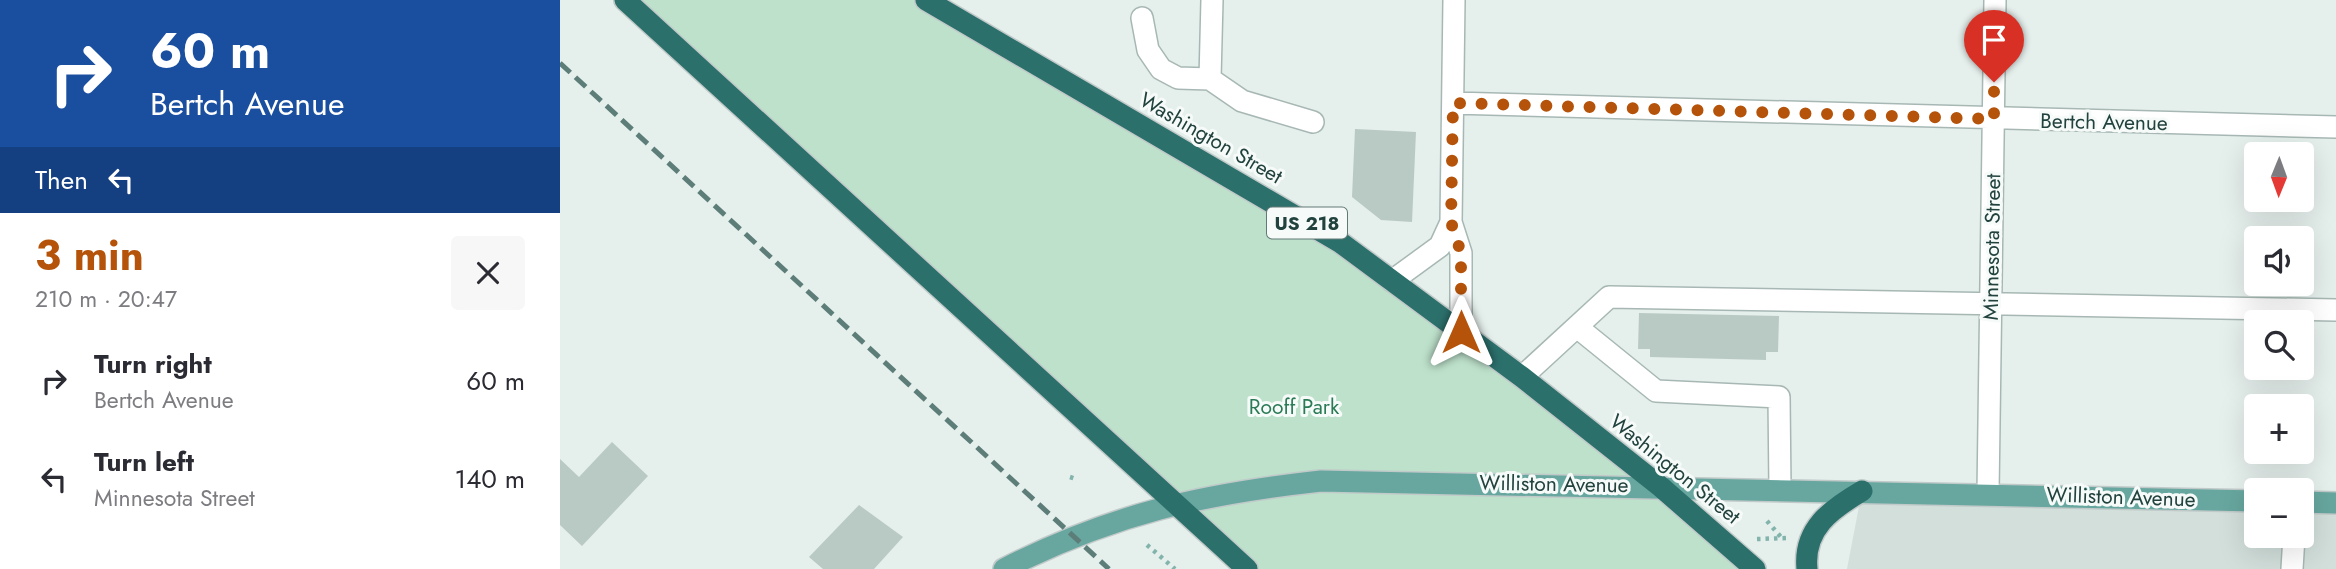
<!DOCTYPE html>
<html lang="en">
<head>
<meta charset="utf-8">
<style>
	body { margin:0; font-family:Jost,sans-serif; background:#f7f7f7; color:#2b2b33; height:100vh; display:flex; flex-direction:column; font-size:26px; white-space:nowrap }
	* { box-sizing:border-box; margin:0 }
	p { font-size:23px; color:#7c7c81 }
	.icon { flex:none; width:38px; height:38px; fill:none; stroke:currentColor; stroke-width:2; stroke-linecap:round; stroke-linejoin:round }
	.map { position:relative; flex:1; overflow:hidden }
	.drawer { display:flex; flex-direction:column; background:#fff; width:560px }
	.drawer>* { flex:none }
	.top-card { background:#1a4fa0; color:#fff; overflow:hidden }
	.needle { width:46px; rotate:181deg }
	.tools { position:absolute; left:1684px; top:142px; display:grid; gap:14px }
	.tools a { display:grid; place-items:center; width:70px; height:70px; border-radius:7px; background:#fff; box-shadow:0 7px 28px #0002; font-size:35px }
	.pin { position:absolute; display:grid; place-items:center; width:60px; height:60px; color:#fff; margin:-72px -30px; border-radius:50% 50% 50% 0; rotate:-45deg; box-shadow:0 0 7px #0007 }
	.pin .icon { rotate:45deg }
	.me { position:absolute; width:77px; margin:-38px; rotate:0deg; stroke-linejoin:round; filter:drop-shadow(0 0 5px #0008) }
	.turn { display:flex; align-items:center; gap:24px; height:147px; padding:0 35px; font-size:32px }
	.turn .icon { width:91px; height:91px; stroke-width:2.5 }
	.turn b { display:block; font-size:49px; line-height:60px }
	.then { display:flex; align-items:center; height:66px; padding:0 35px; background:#0003; gap:14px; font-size:26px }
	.round { display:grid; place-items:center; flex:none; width:74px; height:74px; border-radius:7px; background:#f7f7f7 }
	.overview { display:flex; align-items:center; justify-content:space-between; height:119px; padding:0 35px }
	h1 { font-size:42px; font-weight:700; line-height:52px; color:#b45309 }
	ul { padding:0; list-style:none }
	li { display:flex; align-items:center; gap:21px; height:98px; padding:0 35px }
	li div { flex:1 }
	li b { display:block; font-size:26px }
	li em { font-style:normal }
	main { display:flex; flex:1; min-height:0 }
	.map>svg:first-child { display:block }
</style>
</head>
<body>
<main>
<section class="drawer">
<div class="top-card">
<div class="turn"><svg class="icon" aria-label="right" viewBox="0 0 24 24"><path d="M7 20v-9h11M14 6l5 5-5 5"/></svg><div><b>60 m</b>Bertch Avenue</div></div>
<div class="then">Then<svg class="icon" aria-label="left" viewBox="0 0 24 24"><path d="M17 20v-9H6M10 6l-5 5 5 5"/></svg></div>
</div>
<div class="overview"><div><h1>3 min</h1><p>210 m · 20:47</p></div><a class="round"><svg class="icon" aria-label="close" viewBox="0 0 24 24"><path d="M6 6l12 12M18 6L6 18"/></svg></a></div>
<ul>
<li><svg class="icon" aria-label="right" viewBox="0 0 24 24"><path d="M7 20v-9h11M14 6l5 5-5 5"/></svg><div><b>Turn right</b><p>Bertch Avenue</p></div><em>60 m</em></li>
<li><svg class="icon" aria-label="left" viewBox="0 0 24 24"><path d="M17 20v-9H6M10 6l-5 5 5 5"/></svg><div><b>Turn left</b><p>Minnesota Street</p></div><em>140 m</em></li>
</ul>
</section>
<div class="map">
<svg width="1776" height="569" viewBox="0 0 1776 569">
	<rect width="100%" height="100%" fill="#e5efec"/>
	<path fill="#d2dfdb" d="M1302,491L1696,501V536H1741V502L1776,503V569H1287Z"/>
	<path fill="#bde1cb" d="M59,0H371L781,243L1190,569H673Z"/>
	<path fill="#b9cac5" d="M795,129L856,132L852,222L821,220L792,197Z
		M1079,313L1219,316L1218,352H1206V360L1090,357V349H1078Z
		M52,442L88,476L22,546L0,525V459L19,477Z
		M299,505L343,537L314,569H263L249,557Z"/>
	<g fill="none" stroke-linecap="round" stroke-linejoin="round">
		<g stroke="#a7b8b4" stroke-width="24">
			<path id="minor" d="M894,0L891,222L901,253V332
				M582,18L588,50L601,69L618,78L650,79L682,101L753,122
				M650,79L652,0
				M893,103L1776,127
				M832,281L880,246L891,222
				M1017,327L1096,391L1219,397L1220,489
				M962,377L1049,297L1776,310
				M1428,493L1435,0
				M1732,569L1734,536"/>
		</g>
		<g stroke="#c1cac9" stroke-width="24">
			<path id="major" d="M1741,502L1776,503
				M444,569C552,514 642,494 761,481L1696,501"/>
		</g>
		<g stroke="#c1cac9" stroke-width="24">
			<path id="highway" d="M65,0L687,569
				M366,0L781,243L962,377L1101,487L1195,569
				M1247,569C1243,529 1271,509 1302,491"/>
		</g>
		<path stroke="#83b4ac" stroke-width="4.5" stroke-dasharray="3.5 5" stroke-linecap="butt" d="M510,477L516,479
			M1207,521L1221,537
			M1197,539L1227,538
			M587,545L615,569"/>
		<use href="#minor" stroke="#fff" stroke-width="21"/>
		<use href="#major" stroke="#67a79f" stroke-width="21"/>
		<use href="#highway" stroke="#2c706c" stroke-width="21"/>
		<path stroke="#5d7d79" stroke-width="5" stroke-dasharray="14 7" stroke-linecap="butt" d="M0,63L549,569"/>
	</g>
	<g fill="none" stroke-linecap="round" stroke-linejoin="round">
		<path stroke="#b45309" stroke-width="12" stroke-dasharray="0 21.6" d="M901,332V253L891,222L893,103L1434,119V82"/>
	</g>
	<g text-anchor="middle" stroke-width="6" stroke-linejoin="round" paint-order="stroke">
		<rect fill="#f6fbf9" stroke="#627a76" stroke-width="2" x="707" y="207.5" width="80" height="31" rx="5"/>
		<g font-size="19" font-weight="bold" fill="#22423e">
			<text x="747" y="230">US 218</text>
		</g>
		<g font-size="21" fill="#22423e" stroke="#f6fbf9">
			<text transform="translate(1544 122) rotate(1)" y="7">Bertch Avenue</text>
			<text transform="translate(651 138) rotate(30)" y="7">Washington Street</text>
			<text transform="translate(1432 247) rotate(-89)" y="7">Minnesota Street</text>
			<text transform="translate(1115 469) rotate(39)" y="7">Washington Street</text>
			<text transform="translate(994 484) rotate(1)" y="7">Williston Avenue</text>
			<text transform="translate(1561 497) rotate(2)" y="7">Williston Avenue</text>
		</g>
		<g font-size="21" fill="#2a7b55" stroke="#f6fbf9">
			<text x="734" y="414">Rooff Park</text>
		</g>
	</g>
</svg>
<div class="tools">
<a><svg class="needle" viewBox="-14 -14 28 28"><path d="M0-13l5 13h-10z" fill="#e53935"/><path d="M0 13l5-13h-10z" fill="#7c7c81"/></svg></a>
<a><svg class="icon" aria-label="sound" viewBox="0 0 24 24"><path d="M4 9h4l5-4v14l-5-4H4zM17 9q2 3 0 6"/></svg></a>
<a><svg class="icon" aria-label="search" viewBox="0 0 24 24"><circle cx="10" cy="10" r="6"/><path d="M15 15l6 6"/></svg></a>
<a>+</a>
<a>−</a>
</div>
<div class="pin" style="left:1434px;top:82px;background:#d93025"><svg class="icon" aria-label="arrive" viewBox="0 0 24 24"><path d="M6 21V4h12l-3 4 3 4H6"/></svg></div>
<svg class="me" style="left:901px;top:332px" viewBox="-20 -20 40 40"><path d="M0-17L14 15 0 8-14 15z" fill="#b45309" stroke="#fff" stroke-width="4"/></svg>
</div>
</main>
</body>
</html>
